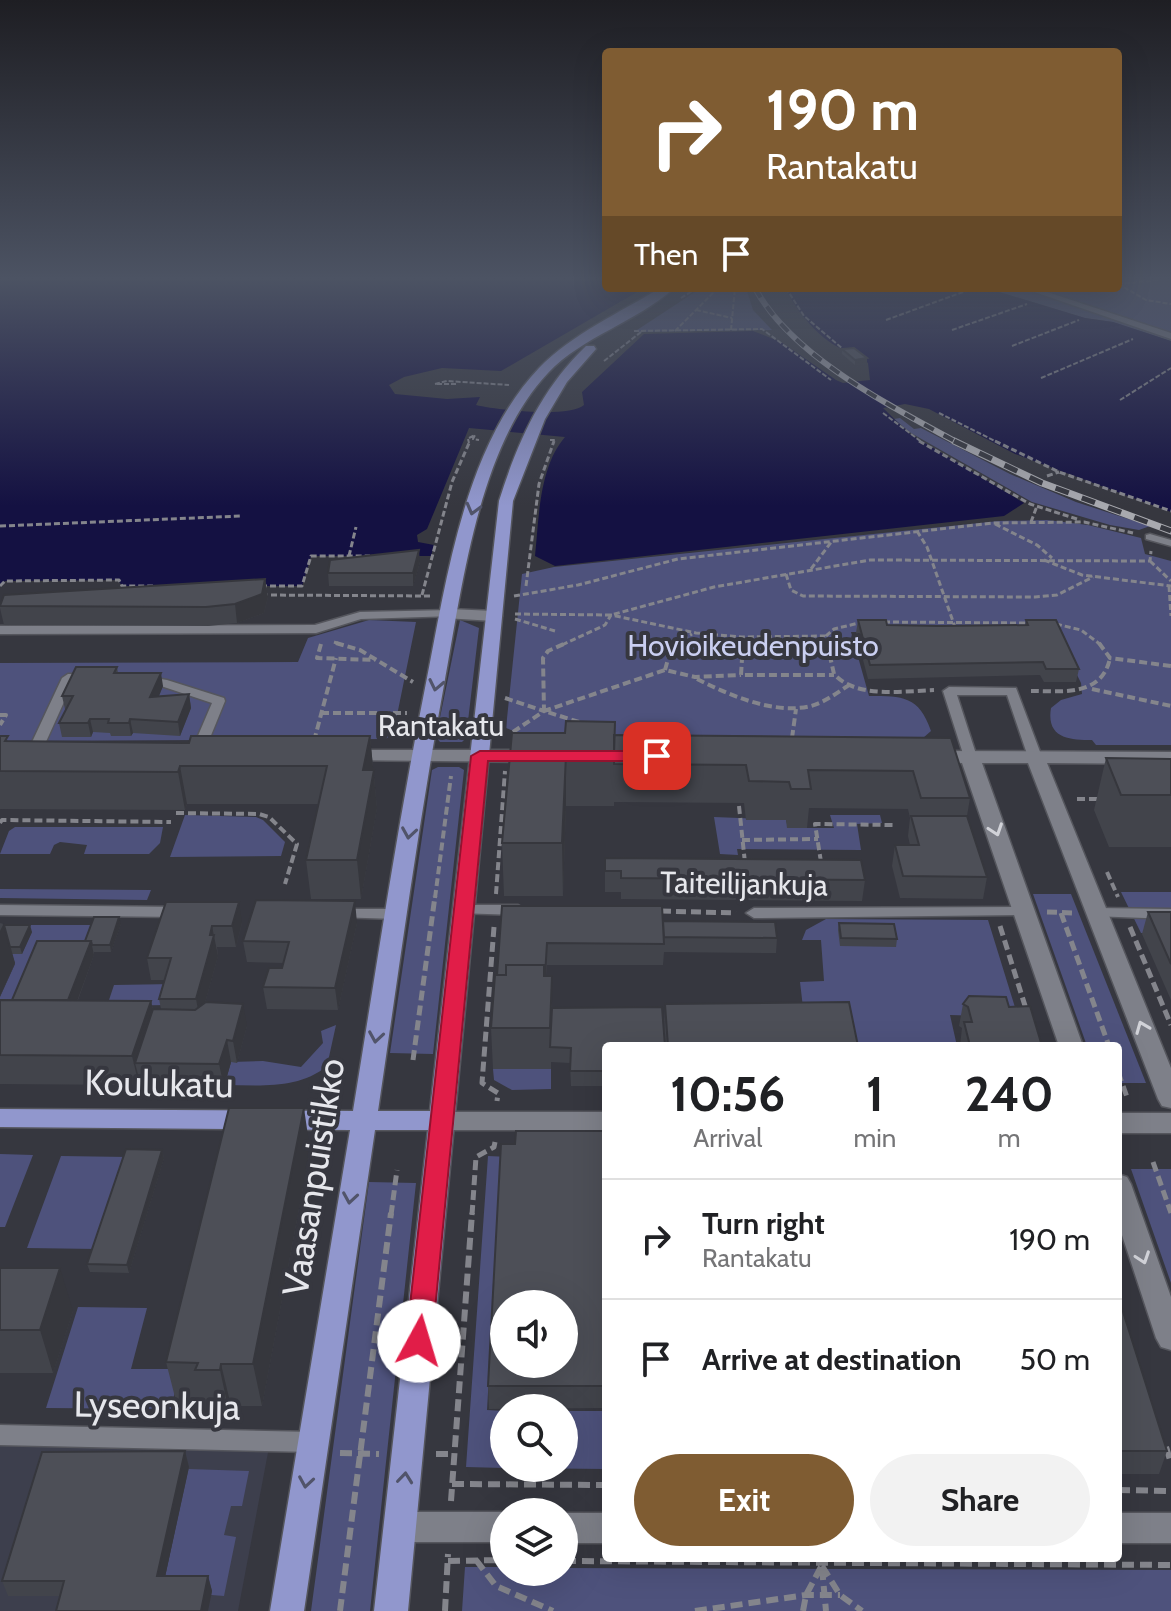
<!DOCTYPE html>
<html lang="en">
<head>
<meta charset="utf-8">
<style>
	body { margin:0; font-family:Cabin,sans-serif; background:#f2f2f2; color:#202124; height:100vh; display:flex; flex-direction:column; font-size:30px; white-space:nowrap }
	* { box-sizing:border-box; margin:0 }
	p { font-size:26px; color:#757577 }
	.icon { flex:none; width:44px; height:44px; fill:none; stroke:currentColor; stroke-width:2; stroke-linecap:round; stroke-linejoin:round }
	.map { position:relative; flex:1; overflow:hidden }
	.details { position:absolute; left:602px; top:1042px; width:520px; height:520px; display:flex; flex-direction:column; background:#fff; border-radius:8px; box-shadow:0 8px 32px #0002 }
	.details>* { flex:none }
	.hud { position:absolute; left:602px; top:48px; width:520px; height:244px; border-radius:8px; box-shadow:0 8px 32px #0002; background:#7f5c32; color:#fff; overflow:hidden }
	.fabs { position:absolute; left:490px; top:1290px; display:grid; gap:16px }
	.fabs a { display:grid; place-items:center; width:88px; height:88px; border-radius:50%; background:#fff; box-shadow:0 8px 32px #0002; font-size:40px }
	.pin { position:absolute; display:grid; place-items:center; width:68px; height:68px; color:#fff; margin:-34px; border-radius:16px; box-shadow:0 4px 12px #0006 }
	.me { position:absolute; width:88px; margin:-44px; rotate:6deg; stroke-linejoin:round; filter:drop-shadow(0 0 6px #0008) }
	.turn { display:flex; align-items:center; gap:28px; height:168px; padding:0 32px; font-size:36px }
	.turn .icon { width:104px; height:104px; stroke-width:2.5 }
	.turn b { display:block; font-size:56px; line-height:68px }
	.then { display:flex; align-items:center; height:76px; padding:0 32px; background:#0003; gap:16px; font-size:30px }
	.eta { display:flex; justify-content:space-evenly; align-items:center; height:136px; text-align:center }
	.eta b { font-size:48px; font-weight:700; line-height:56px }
	.cta { display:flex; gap:16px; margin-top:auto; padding:16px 32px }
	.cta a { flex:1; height:92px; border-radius:48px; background:#7f5c32; color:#fff; font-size:32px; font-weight:700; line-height:92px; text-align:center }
	.cta a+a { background:#f2f2f2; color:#202124 }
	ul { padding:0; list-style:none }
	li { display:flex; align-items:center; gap:24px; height:120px; padding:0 32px; border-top:2px solid #e0e0e0 }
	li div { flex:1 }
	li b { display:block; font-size:30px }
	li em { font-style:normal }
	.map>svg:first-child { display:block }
</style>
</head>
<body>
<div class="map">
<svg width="1171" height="1611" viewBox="0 0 1171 1611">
	<rect width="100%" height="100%" fill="#36373f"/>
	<path fill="#3d3f4d" d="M0,1435L270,1442L238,1611H0Z"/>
	<path fill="#4e527c" d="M1118,280H1171V341L1113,322L1085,318L986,288H1118Z
		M701,288H746L753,310L772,330L634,332Z
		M900,418L914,429L921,428L1010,474L1076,502L1150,526L1139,530L1110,525L1032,502L911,433L894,419Z
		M1047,520L1088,525L1141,538L1145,554L1171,561V745H1096L1092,740C1069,740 1046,738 1051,708L1061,700L1082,694L1081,683L1056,632H851L869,696C903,696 919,696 931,731L923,738L516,744V732L506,728L522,574L554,567L999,521Z
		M369,620L416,622L393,735L385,739L0,741V663L298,662L308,638Z
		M460,620L479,628L466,738L462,742H440L436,737Z
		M438,767H459L464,770L433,1054L390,1053L432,770Z
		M185,815L256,817L263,820L285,842L281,856L170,857Z
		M830,815H880L882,823L857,824L861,850L737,849L738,855L720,854L714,817L786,820L788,828H834Z
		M15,827H163L160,843L149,854H84L87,845L60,842L54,845L50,854H0L9,831Z
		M0,889L151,890L147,900L0,898Z
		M1121,892H1171V933H1141Z
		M1033,894H1071L1146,1083H1118V1046H1087Z
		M826,919L988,920L1018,1017L950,1015L957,1046H847L804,1016L800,982L824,981L821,940H802L806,930Z
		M0,925H96L85,955L0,1029V997L15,964Z
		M174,984L168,1005L107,1006L114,985Z
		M336,1025L327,1066C298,1090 259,1085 224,1085L231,1062L263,1061L301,1067L323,1043L321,1031Z
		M493,1069H551V1089L512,1090L494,1080Z
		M0,1154L33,1155L5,1227H0Z
		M61,1156L128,1157L97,1249L27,1248Z
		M488,1156L513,1157L501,1166L487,1410L504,1411V1468L466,1467Z
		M1131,1169H1171V1283Z
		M369,1182L416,1183L370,1611H311Z
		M78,1307L147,1308L131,1369H180L171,1409L46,1408Z
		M564,1411H606V1469L505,1468H564Z
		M188,1469L249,1471L242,1506H231L224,1535L236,1537L224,1596L162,1591Z
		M465,1567H504V1572H564V1568L1171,1570V1611H462Z"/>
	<path fill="#141142" d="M0,280H606V288H644L501,371L442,368L404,377L389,385L395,394L447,399L480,397L476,405C496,410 570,418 584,405L582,392L644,334L753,331L781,342L836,380L843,383L870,380L868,363C859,355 851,354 840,348C817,337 797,311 785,288H986L1085,318L1113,322L1171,341V512L1015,454L929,409L905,404L883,408L910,434L1024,503L1004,516L555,566L535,556C539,518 539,467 565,437L469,428L427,529L417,535L418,542L434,545L431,556H311L302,586H122L118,580L5,581L0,586Z"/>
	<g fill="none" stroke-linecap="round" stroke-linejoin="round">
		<g stroke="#55565d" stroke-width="3">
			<path id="service" d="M1023,288H1035L1171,333V339Z
				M1150,534L1171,540V546L1146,539V535Z
				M450,610L456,614L454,616L361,619L316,633L0,634V626L315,625L360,612Z
				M68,674H87L93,678L87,682H73L40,755L38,758H28L26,755L62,678Z
				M143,676L167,680L224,698L225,701L203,755L198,756L191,752L212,703L161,686L139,683L137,680Z
				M949,687L1016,688L1042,757L1040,760H1030L1028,757L1007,695H957L977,757L975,760H965L943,691Z
				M0,905L180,907L188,912L180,917L0,915Z
				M462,905H518L526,910L518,915L457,913L454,910L457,907Z
				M1024,907L1029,909L1032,912L1029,915L754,918L746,913L754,908Z
				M1097,908L1171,909V919L1092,916L1089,913L1092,910Z
				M340,909H396L404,914L396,919L335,917L332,914Z
				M0,1425L313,1432L321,1435L324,1442L321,1449L313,1452L0,1445Z"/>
		</g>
		<g stroke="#55565d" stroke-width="3">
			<path id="minor" d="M450,609L494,611L502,616L494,621L444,618L442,614L444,610Z
				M347,750H535L545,756L535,762L340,760L337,756Z
				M931,751L1171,752V764L1047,763L1171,1068V1108L1162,1106L1158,1099L1028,763H982L1083,1046H1059L962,763L924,761L921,757L924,753Z
				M400,1512H504V1542H400L389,1538L384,1527L389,1516Z
				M564,1513H606V1543H564Z
				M1118,1513H1171V1543H1118Z"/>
		</g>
		<g stroke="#55565d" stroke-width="3">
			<path id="secondary" d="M442,1112H606V1130H442L433,1128L429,1121L433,1114Z
				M1118,1113H1171V1133H1118Z
				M1118,1174L1127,1177L1131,1184L1171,1297V1350L1161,1347L1156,1338L1118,1223Z"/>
		</g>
		<g stroke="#55565d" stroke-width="3">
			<path id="primary" d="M660,288H674C637,322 583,336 548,373C478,447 462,588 444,685C418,826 399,969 378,1111H430L499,501C517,443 541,389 586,346H594L596,349L567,382L545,419L513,501L408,1611H374L428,1130H375L304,1611H270L350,1130L0,1127V1109L353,1111C376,970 397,828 425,688C446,584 463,448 539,368C572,334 621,312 660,288Z"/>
		</g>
		<path stroke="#84858c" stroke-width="2" stroke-dasharray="5 2" stroke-linecap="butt" d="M1118,284L1146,300L1171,304
			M1118,284L1159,280
			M786,288L804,316L843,349
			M681,298L697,288
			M696,310L732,318
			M886,320L974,288
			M731,330L735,288
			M952,330L1027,304
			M634,331L762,329L831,380
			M675,331L718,288
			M1012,346L1079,320
			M604,361L641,332
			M1041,378L1133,339
			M456,384H435L447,381L509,385
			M1120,400L1171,368
			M883,413L923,443
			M939,413L999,443
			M469,438L475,435L473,439L479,440
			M468,439L469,443
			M550,440H554L553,443"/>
		<path stroke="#84858c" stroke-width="3" stroke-dasharray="6 3" stroke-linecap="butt" d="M919,441L1030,504L1080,520
			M995,441L1059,472L1171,511
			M1047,476L1059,472
			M1031,522L1037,506
			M995,524L1037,545L1052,558
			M0,526L241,516
			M917,531L927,547L956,630
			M349,556L356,527
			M1044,560L1082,575L1171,586
			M1150,561L1171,581
			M811,569L832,541
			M786,574L791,590L803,596L1035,597L1057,595L1093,577
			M0,586L5,581L119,580L122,586H153
			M261,586H302L311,556H370
			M526,586L539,484L554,441
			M1169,586L1171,616
			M262,595L433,596
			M422,595L452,482L470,441
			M514,596L578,585L678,559L993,523L1084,522L1133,533
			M515,614L611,615L714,587L870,560L1150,561L1151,551
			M515,619L555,631
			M884,622L1027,623
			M1056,624L1081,630L1101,645
			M742,637L743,645
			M334,642L342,645
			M562,645L605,625L611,615L696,633L742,637L825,636
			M675,645L692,634
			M828,645L826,636L834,629L859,623"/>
		<path stroke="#84858c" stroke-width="4" stroke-dasharray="8 4" stroke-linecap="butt" d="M336,643L360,650L413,682
			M743,643L741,675H834
			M827,643L834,674C856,699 904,691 934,690
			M1099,643L1110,658L1171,666
			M321,644L317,658L375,660
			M665,670L670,652L676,643
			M697,679C729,695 774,715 811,706C825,702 837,693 849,685
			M1092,689L1171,706
			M1031,691C1062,691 1102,697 1110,658
			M505,698L544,711
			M321,713H407
			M0,715H6L0,725
			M579,722L544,711L665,670L695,677L741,675
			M513,732L544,711L543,658L548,651L566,643
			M792,738L796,709
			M314,741L336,658
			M1077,799H1099
			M739,806L745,863
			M176,813L259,814L269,817L297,844L285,884
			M0,823L2,820L171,822
			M742,840L818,839
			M821,862L815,824L894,825
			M1107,872L1118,897
			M496,894L505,771
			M435,898L451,776"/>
		<path stroke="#84858c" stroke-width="5" stroke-dasharray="10 5" stroke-linecap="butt" d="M661,911L736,913
			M1047,912L1075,913
			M1061,913L1109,1046
			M1000,926L1026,1009
			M494,927L482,1083L498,1093L497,1101
			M1130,927L1171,1025
			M413,1060L435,896
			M1118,1072L1127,1097
			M1153,1162L1171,1213
			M391,1215L397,1170
			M472,1215L476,1157L494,1147L495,1142"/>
		<path stroke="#84858c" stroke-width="6" stroke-dasharray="12 6" stroke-linecap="butt" d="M1166,1447L1171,1463
			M340,1453L379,1454
			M436,1454H454
			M452,1484L606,1485
			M1118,1490L1171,1491
			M451,1501L472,1213
			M476,1560L496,1586L553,1611
			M448,1561L504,1560
			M564,1561L1171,1565
			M822,1566L840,1595L862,1611
			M822,1568L826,1611
			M340,1611L391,1213
			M445,1611L448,1554
			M695,1611L806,1595H840
			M803,1611L806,1595L822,1565"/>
		<use href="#service" fill="#7e8089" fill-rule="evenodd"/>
		<use href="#minor" fill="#7e8089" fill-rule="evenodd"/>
		<use href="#secondary" fill="#7e8089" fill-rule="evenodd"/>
		<use href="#primary" fill="#9197cd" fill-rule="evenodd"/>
		<g stroke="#a8a9af" stroke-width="6">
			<path id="rail-far1" d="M755,288C792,357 891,406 958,443"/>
		</g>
		<g stroke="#a8a9af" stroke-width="7">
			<path id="rail" d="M954,441L1042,483L1171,531"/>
		</g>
		<use href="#rail-far1" stroke="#36373f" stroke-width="4" stroke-dasharray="11" stroke-linecap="butt"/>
		<use href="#rail" stroke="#36373f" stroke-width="5" stroke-dasharray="14" stroke-linecap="butt"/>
	</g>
	<path fill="#42444b" d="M842,349L867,363L855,365L842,354Z
		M420,562L413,586H329L328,573Z
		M265,579L268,597L264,613L237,623L209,626L4,625L0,608V606Z
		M858,620L887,625H1025L1026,620L1079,669L1076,682H1044L1040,675L868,679L856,633Z
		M117,667L118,673L163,686L159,696L189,694L191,708L180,736L133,733L131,736H111L110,733L93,732L91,737H62L59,723L66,709H65L62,696Z
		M512,733L951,738L970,798L967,816L987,877L983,899L900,898L892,866L895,845H910L908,836L910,818L908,809L809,808L807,828H787L786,820H746L744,803L614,802V806H566L563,896H504L502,843Z
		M0,736L10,742L182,743L370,736L377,808L361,899H311L306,860L318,804H187L185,810L0,809Z
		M1106,758L1171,759V847H1109L1094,810Z
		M605,858L865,880L862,901L621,899V892H605Z
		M166,902L242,923L236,947H217L218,956L205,1003L247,1026L237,1063L231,1062L224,1087L141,1085L140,1082L139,1085L0,1084V1000H12L85,941L121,924L111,952H94V955L78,1000L151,1001L153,1010L161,1009L159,999L164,980H151L147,958Z
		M502,906L663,921L777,938L776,953L664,952L663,965H547L546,976H552V1008L664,1032L665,1004L858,1046H606V1086H571L570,1063L551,1062V1069H493L491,1028L497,975Z
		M1148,912H1171V1000L1142,934Z
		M0,923L32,932L22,954H12L15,963L0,996Z
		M357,923L338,1010L267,1009L263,987L282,968L284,963L247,962L243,941Z
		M839,923L897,939L896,947L840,946L838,930Z
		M963,1004L1009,1007L1042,1046H960L962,1028L959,1026Z
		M606,1131V1408L489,1409L488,1386L515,1144Z
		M162,1150L164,1158L129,1273L90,1272L87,1264Z
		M310,1150L262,1406H231L229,1412H206L204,1405H177L166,1362Z
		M0,1268L73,1311L53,1373H0Z
		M1118,1296L1167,1451L1159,1474H1118Z
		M185,1451L189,1467L165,1576H208L212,1591L208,1611H56L60,1596H8L2,1581Z"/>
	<path fill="#36373d" d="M867,358V363L855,365V360Z
		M419,550L420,562L413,586V573Z
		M265,579L268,597L264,613L237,623L235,604Z
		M161,673L163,686L153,710L150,697Z
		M189,694L191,708L180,736L178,722Z
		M90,719L93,732L91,737L88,723Z
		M130,719L133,733L131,736L129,723Z
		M370,736L377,808L361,899L357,860L363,770Z
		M566,755V806L563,896L562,843Z
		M180,766L187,804L185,810L178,772Z
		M355,901L357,923L338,1010L335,988Z
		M239,902L242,923L236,947L232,926Z
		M119,917L121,924L111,952L110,945Z
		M4,923L15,963L0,996V931Z
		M30,925L32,932L22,954L20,947Z
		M212,926L218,956L200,1021L196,999Z
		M91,941L94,955L72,1015L68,1000Z
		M151,1001L157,1030L135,1063L140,1082L139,1085L132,1056Z
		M243,1004L247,1026L237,1063L233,1041Z
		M227,1040L231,1062L224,1087L219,1064Z
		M304,1108L310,1150L262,1406L253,1364Z
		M162,1150L164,1158L129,1273L127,1265Z
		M60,1268L73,1311L53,1373L40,1330Z
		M221,1364L231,1406L229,1412L220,1370Z
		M185,1451L189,1467L162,1591L157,1576Z
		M208,1576L212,1591L208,1611H201Z"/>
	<path fill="#4d4f57" stroke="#36373d" stroke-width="2" fill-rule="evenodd" d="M854,348L867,358L855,360L842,349Z
		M419,550L413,573H328L330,560Z
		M265,579L262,594L235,604L206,607L0,606L4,595Z
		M858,620H886L887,625L939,626L1028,625L1026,620H1056L1079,669H1046L1043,662L870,665Z
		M76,667H117L114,673H161L150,697L189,694L178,722L130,719L129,723H108L109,719H90L88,723H59L73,696H62Z
		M566,721L615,722L614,755H566L562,843H502L512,733H565Z
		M614,735L951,738L970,798H921L913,771L808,770L811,789H791L789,782L749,781L746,765L614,764Z
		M0,736H8L5,741L182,743H189L191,736H370L363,770H374L357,860H306L327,766H180L178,772L0,771Z
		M1106,758L1171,759V795H1121Z
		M911,816H967L987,877L903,876L895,845H919Z
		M605,858L861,860L865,880L621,878V871H605Z
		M256,900L355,901L335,988L263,987L269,968H282L289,942L243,941Z
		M166,902H239L232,926H212L210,935H214L196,999H159L171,958H147Z
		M502,906H662L664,944L547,943L545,976L544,965H506V975H497Z
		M1148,912H1171V964Z
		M94,917H119L110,945H92L91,941H85Z
		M663,921L775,922L777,938L664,937Z
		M839,923L894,924L897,939L841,938Z
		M4,925H30L20,947H10Z
		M37,941H91L68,1000H12Z
		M506,965H544V976H552L550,1028H491L495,975H506Z
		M969,996L1006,997L1009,1007L1030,1006L1042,1046H970L964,1022H972L968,1007L963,1004Z
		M0,1000L151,1001L132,1056L0,1055Z
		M206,1002L243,1004L233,1041L227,1040L219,1064L135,1063L153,1009L195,1010Z
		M849,1002L858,1046H668L665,1004Z
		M662,1007L665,1046H606V1071H570L571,1048L550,1047L552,1008Z
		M229,1108H304L253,1364H221L220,1370H195L198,1363L166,1362Z
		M516,1131H606V1386H488L501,1144H515ZM504,1304H564V1364H504Z
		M126,1149L162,1150L127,1265L87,1264Z
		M0,1268H60L40,1330H0Z
		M1118,1296L1167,1451H1118Z
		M185,1451L157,1576H208L201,1611H56L64,1581H2L42,1452Z"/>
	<defs><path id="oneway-chevron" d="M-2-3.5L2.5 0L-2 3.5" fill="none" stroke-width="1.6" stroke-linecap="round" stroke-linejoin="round" transform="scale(2)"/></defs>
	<g stroke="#51546a">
		<use href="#oneway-chevron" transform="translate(473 509) rotate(105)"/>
		<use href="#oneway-chevron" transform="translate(436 685) rotate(102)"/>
		<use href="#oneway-chevron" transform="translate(409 833) rotate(99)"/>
		<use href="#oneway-chevron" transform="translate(376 1037) rotate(99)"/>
		<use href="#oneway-chevron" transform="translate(350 1198) rotate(99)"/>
		<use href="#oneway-chevron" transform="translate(405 1478) rotate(-84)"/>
		<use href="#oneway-chevron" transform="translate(306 1482) rotate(99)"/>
	</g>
	<g stroke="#d1d2d8">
		<use href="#oneway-chevron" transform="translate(996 830) rotate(71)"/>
		<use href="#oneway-chevron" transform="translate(1142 1027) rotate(-112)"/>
		<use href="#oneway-chevron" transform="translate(1143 1258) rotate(71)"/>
	</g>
	<linearGradient id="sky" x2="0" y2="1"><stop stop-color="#1e1e23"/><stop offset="0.55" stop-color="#4c5363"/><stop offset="1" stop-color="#4c5363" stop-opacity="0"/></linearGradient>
	<rect width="1171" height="506" fill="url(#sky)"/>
	<path fill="#e11d48" stroke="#92132f" stroke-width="2" d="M480,751H657L666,756L657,761H488L432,1341L429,1349L419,1353L410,1349L406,1341L471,756Z"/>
	<g text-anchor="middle" stroke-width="8" stroke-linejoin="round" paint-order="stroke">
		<g font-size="30" fill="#cacff1" stroke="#36373f">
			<text x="753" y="656">Hovioikeudenpuisto</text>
		</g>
		<g font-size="30" fill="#e6e7ec" stroke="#36373f">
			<text x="441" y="736">Rantakatu</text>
			<text transform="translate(744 884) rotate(1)" y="10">Taiteilijankuja</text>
		</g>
		<g font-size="36" fill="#e6e7ec" stroke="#36373f">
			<text transform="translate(159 1083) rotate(1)" y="13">Koulukatu</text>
			<text transform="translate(313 1177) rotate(-81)" y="13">Vaasanpuistikko</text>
			<text transform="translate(157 1405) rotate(1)" y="13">Lyseonkuja</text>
		</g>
	</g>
</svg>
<div class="fabs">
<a><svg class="icon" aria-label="sound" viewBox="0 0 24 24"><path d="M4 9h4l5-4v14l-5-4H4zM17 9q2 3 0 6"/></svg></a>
<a><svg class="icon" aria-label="search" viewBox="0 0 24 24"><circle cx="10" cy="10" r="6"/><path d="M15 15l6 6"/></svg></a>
<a><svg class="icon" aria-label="layers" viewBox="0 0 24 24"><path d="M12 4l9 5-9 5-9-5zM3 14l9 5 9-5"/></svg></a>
</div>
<div class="pin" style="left:657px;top:756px;background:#d93025"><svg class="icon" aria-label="arrive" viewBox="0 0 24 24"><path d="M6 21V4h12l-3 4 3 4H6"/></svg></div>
<svg class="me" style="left:419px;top:1341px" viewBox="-20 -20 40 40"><circle r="19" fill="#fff"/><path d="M0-13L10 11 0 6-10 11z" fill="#e11d48"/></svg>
<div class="hud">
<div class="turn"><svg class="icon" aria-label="right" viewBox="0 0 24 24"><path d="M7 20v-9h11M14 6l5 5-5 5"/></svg><div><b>190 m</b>Rantakatu</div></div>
<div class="then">Then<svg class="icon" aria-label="arrive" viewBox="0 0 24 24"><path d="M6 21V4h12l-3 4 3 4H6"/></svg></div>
</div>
<section class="details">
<div class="eta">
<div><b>10:56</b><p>Arrival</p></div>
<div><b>1</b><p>min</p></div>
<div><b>240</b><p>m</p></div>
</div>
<ul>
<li><svg class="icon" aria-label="right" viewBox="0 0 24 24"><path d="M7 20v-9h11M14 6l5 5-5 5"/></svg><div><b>Turn right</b><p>Rantakatu</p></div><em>190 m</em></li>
<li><svg class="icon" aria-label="arrive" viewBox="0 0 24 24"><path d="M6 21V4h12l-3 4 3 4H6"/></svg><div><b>Arrive at destination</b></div><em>50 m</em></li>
</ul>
<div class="cta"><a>Exit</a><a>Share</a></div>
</section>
</div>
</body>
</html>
